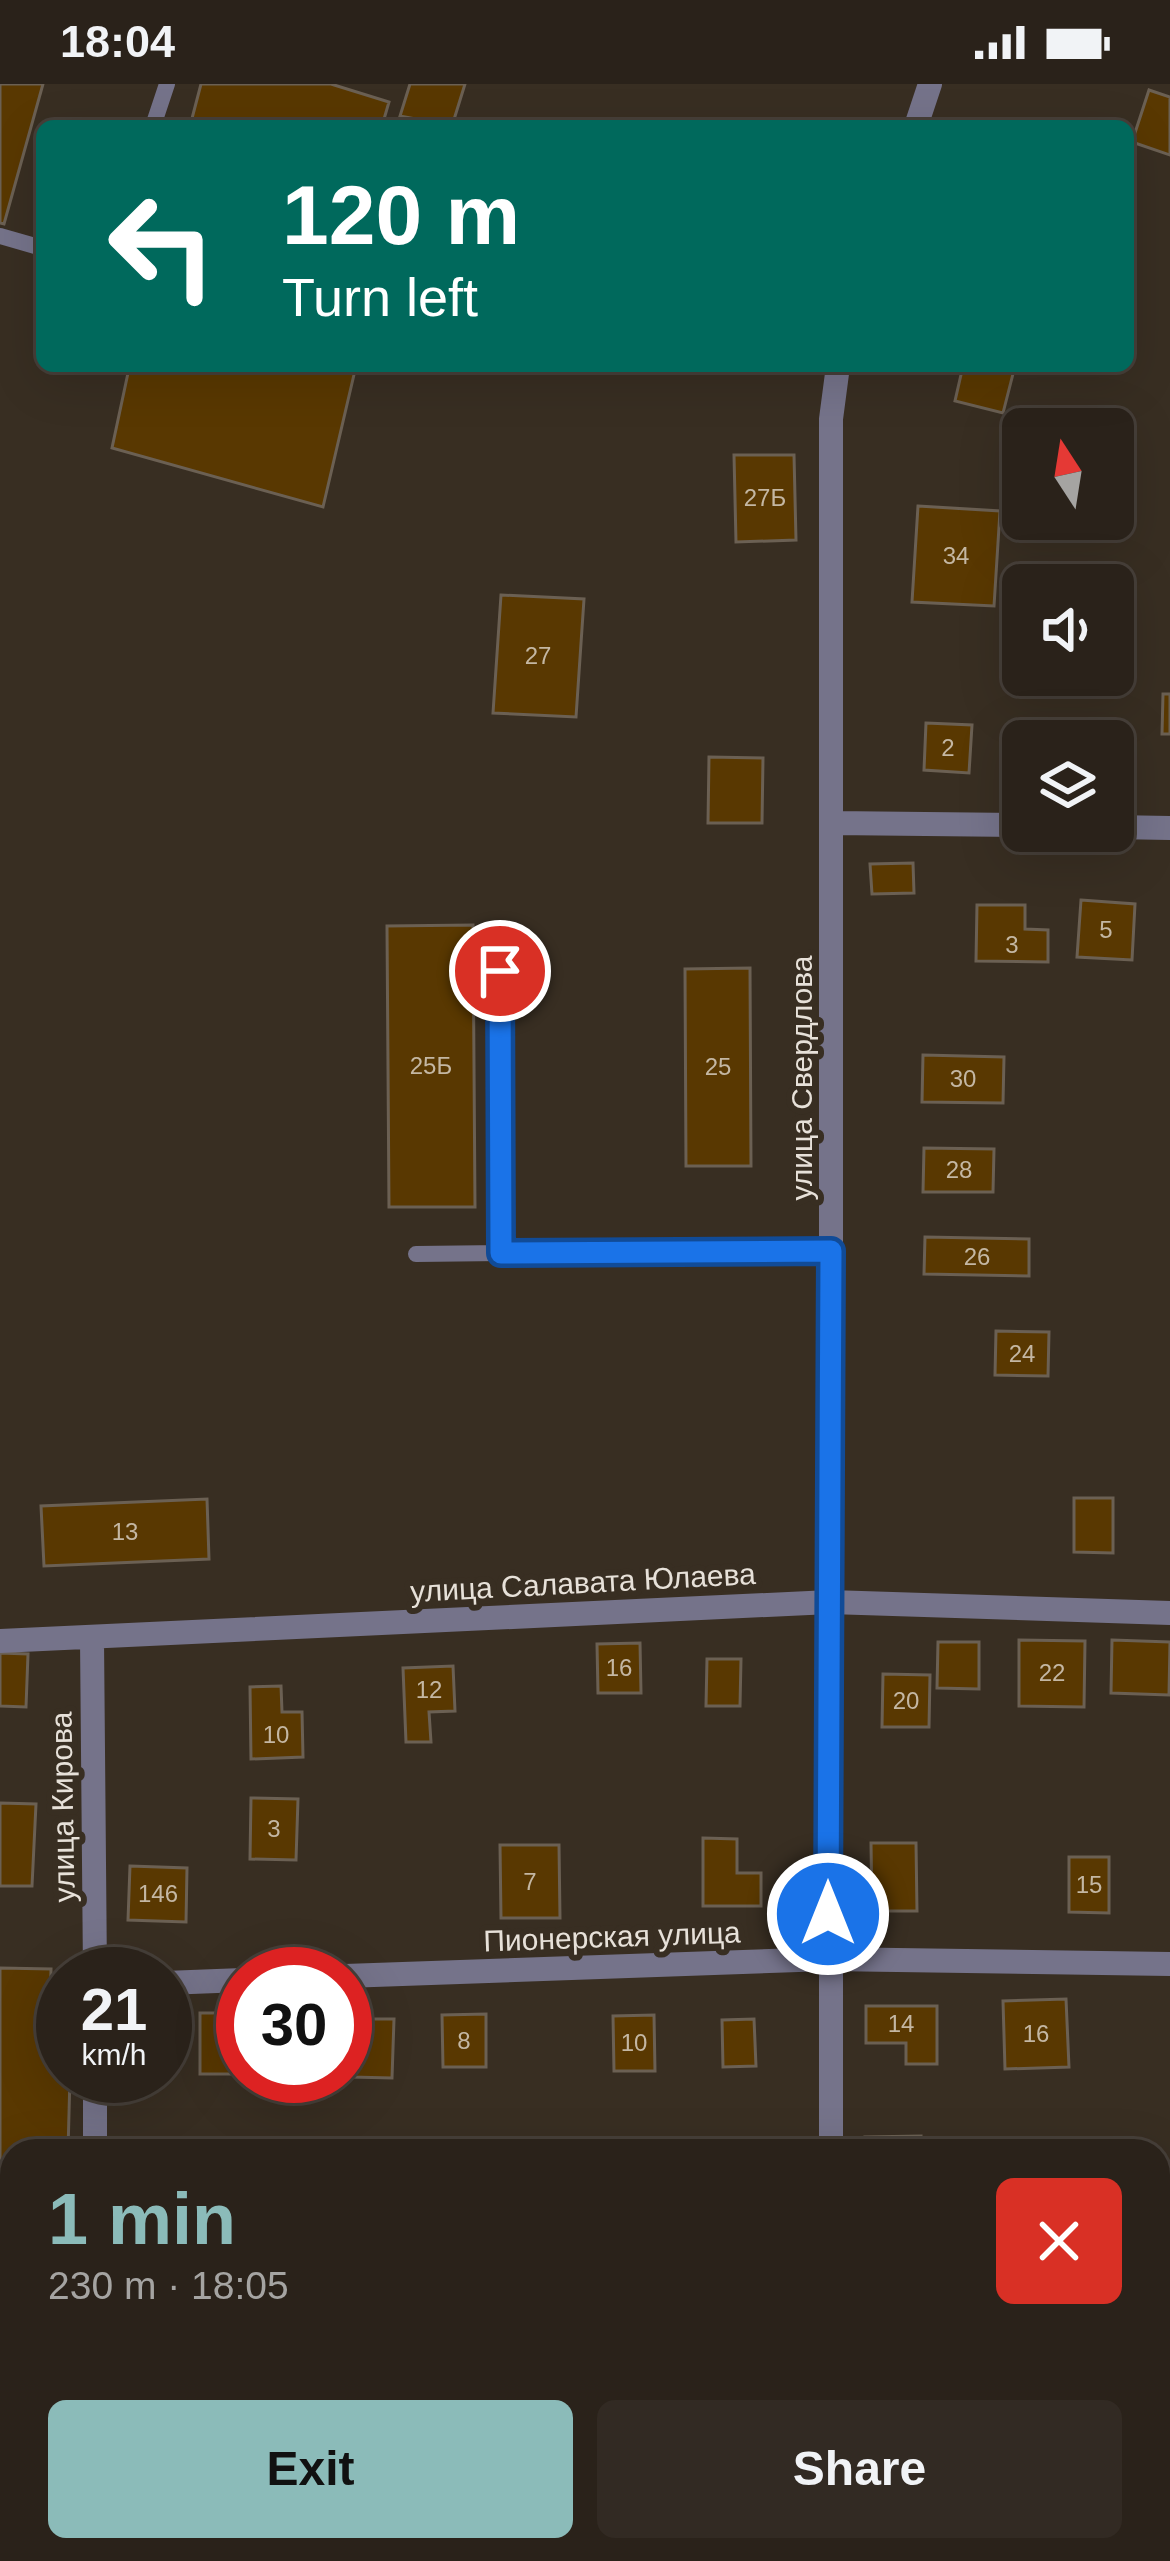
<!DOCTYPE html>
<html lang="en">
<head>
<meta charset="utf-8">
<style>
	body { margin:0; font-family:Helvetica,sans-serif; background:#322a23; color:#f1f3f6; height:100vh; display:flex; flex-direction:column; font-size:45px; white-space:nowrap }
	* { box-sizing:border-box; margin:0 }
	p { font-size:39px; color:#a5a4a2 }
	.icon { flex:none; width:66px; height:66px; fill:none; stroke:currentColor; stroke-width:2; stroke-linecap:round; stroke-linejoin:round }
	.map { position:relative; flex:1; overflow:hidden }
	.panel { position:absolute; left:0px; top:2055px; width:1170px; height:423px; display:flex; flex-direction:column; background:#2a221a; border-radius:36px 36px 0 0; box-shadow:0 12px 48px #0002,0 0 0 3px #463f39 }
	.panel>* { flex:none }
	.guide { position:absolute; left:36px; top:36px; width:1098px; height:252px; border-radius:18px; box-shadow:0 12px 48px #0002,0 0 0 3px #463f39; background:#00695c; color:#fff; overflow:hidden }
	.needle { width:78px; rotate:348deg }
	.fabs { position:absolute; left:1002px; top:324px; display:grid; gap:24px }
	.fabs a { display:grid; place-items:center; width:132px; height:132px; border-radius:18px; background:#2a221a; box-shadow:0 12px 48px #0002,0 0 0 3px #463f39; font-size:60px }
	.speed { position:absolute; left:36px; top:1863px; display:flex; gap:24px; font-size:60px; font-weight:700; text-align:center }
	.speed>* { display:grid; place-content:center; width:156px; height:156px; border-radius:50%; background:#2a221a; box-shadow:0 12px 48px #0002,0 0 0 3px #463f39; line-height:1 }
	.speed small { font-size:30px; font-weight:400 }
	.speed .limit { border:18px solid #d22; background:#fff; color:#111 }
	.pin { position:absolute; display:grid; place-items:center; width:102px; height:102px; color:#fff; margin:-51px; border:6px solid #fff; border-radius:50%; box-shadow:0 3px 12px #0007 }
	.me { position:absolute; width:132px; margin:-66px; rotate:0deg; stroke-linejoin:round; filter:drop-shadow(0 0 9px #0008) }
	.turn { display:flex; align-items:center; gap:42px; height:252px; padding:0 48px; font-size:54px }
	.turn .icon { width:156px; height:156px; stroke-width:2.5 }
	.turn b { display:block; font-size:84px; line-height:102px }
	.round { display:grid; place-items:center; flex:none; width:126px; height:126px; border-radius:18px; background:#322a23 }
	.head { display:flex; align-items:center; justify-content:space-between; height:204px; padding:0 48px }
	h1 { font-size:72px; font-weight:800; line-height:90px; color:#8bbbb9 }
	.primary-button { display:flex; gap:24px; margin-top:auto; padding:24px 48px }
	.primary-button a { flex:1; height:138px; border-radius:18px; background:#8bbbb9; color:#111; font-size:48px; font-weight:800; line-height:138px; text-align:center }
	.primary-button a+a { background:#322a23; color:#f1f3f6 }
	.status { display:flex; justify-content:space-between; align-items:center; height:84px; padding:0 60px; background:#2a221a; direction:ltr }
	.status svg { height:33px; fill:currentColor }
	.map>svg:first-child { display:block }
</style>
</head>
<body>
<div class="status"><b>18:04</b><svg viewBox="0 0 49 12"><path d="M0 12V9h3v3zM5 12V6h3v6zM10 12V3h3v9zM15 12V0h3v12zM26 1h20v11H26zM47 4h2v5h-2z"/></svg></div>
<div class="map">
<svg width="1170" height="2477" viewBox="0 0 1170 2477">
	<rect width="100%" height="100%" fill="#382e22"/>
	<path fill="#593801" stroke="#6b6053" stroke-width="3" d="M0,0H43L4,140L0,139Z
		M201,0H331L389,18L382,42H190Z
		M410,0H465L452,42L400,32Z
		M1149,6L1170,13V71L1132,58Z
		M105,282H356L323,423L112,364L128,289Z
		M963,282H1015L1003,329L955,317Z
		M734,371H794L796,456L736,458Z
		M918,422L1000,427L994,522L912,518Z
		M501,511L584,515L576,633L493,629Z
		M1163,610H1170V650H1162Z
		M1024,637L1092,640V657H1023Z
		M926,639L972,641L969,689L924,686Z
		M709,673L763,674L762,739H708Z
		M913,779L914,809L872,810L870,780Z
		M1081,816L1135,820L1132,876L1077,873Z
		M977,821H1025V845L1048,846V878L976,877Z
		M473,841L475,1123H389L387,842Z
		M750,884L751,1082H686L685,885Z
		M923,971L1004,973L1003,1019L922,1018Z
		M924,1064L994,1065L993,1108H923Z
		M925,1153L1029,1155V1192L924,1190Z
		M996,1247L1049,1248L1048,1292L995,1291Z
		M1074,1414H1113V1469L1074,1468Z
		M207,1415L209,1475L44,1482L41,1422Z
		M1019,1556L1085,1557L1084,1623L1019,1622Z
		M1112,1556L1170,1558L1169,1611L1111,1609Z
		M938,1558H979V1605L937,1604Z
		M640,1559L641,1609H598L597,1560Z
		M0,1569L28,1570L26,1623L0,1622Z
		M707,1575H741L740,1622H706Z
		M453,1582L455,1627L429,1628L431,1658H406L403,1584Z
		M883,1590L930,1591L929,1643H882Z
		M281,1602L282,1628H302L303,1673L251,1675L250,1603Z
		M251,1714L298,1715L296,1776L250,1775Z
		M0,1719L36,1720L32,1802H0Z
		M703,1754L737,1755V1789H761V1822H703Z
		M871,1759H916L917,1827H872Z
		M500,1761H559L560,1834H501Z
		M1069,1773H1109V1829L1069,1828Z
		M130,1782L187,1784L186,1838L128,1836Z
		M0,1884L51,1885L50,1938H63V1992H70L68,2067H12V2119H0Z
		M1066,1915L1069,1983L1005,1985L1003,1917Z
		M866,1922H937V1980H906V1959H866Z
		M200,1929H239V1990H200Z
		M486,1930V1983H443L442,1931Z
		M654,1931L655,1987H614L613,1932Z
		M353,1935H394L392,1994L351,1993Z
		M754,1935L756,1982L723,1983L722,1936Z
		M921,2052V2067H866L865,2053Z
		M719,2466H769V2477H719Z
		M878,2466H947L948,2477H879Z"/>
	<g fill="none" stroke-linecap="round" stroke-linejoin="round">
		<path stroke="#75738a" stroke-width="16" d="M153,42L167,0
			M0,152L42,164
			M500,887L501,1169L831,1167
			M416,1170L501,1169"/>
		<path stroke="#75738a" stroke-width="24" d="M916,42L930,0
			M833,739L1023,741
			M1113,743L1170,744
			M92,1555L95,1890
			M0,1557L830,1518L1170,1529
			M345,1892L828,1875L1170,1880
			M165,1899L243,1896
			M95,2067V1992
			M831,2067V335L838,282
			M837,2466V2477"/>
		<path stroke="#9b98bd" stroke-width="24" d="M0,2227H12
			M1158,2246H1170
			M52,2477V2466"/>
	</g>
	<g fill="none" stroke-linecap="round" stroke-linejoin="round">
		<g stroke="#114b97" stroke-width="30">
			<path id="route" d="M500,887L501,1169L831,1167L828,1830"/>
		</g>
		<use href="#route" stroke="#1a73e8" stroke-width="21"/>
	</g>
	<g text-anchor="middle" stroke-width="12" stroke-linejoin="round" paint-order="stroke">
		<g font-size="24" fill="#c4b7a3">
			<text x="765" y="422">27Б</text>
			<text x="956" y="480">34</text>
			<text x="538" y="580">27</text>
			<text x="948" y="672">2</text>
			<text x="1106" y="854">5</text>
			<text x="1012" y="869">3</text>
			<text x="431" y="990">25Б</text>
			<text x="718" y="991">25</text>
			<text x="963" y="1003">30</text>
			<text x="959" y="1094">28</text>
			<text x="977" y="1181">26</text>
			<text x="1022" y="1278">24</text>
			<text x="125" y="1456">13</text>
			<text x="619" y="1592">16</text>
			<text x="1052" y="1597">22</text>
			<text x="429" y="1614">12</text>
			<text x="906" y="1625">20</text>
			<text x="276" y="1659">10</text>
			<text x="274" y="1753">3</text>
			<text x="530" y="1806">7</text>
			<text x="1089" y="1809">15</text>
			<text x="158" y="1818">146</text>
			<text x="901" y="1948">14</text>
			<text x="1036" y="1958">16</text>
			<text x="464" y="1965">8</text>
			<text x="634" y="1967">10</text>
		</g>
		<g font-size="30" fill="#e7e1d9" stroke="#382e22">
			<text transform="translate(802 994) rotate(-90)" y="10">улица Свердлова</text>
			<text transform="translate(583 1499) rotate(-3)" y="10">улица Салавата Юлаева</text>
			<text transform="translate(63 1723) rotate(-91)" y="10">улица Кирова</text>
			<text transform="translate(612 1853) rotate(-2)" y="10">Пионерская улица</text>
		</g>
	</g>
</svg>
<div class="fabs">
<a><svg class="needle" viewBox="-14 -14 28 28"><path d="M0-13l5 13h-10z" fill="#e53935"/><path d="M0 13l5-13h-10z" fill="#a5a4a2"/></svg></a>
<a><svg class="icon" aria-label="sound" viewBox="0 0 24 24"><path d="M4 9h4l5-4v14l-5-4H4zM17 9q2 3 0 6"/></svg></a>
<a><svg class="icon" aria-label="layers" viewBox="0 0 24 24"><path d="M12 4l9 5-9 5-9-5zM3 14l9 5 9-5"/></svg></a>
</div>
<div class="speed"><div>21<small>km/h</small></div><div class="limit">30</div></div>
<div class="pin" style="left:500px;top:887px;background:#d93025"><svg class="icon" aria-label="arrive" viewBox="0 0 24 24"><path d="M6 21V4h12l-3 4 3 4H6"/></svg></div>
<svg class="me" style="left:828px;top:1830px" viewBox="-20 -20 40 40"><circle r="17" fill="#1a73e8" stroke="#fff" stroke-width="3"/><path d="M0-11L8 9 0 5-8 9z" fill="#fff"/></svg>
<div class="guide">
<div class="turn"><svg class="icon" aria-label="left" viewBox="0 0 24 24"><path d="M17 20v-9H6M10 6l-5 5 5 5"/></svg><div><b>120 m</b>Turn left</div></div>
</div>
<section class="panel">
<div class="head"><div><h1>1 min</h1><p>230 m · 18:05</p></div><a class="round" style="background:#d93025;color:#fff"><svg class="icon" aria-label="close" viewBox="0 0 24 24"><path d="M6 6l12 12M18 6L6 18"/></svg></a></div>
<div class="primary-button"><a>Exit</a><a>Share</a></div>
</section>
</div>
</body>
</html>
